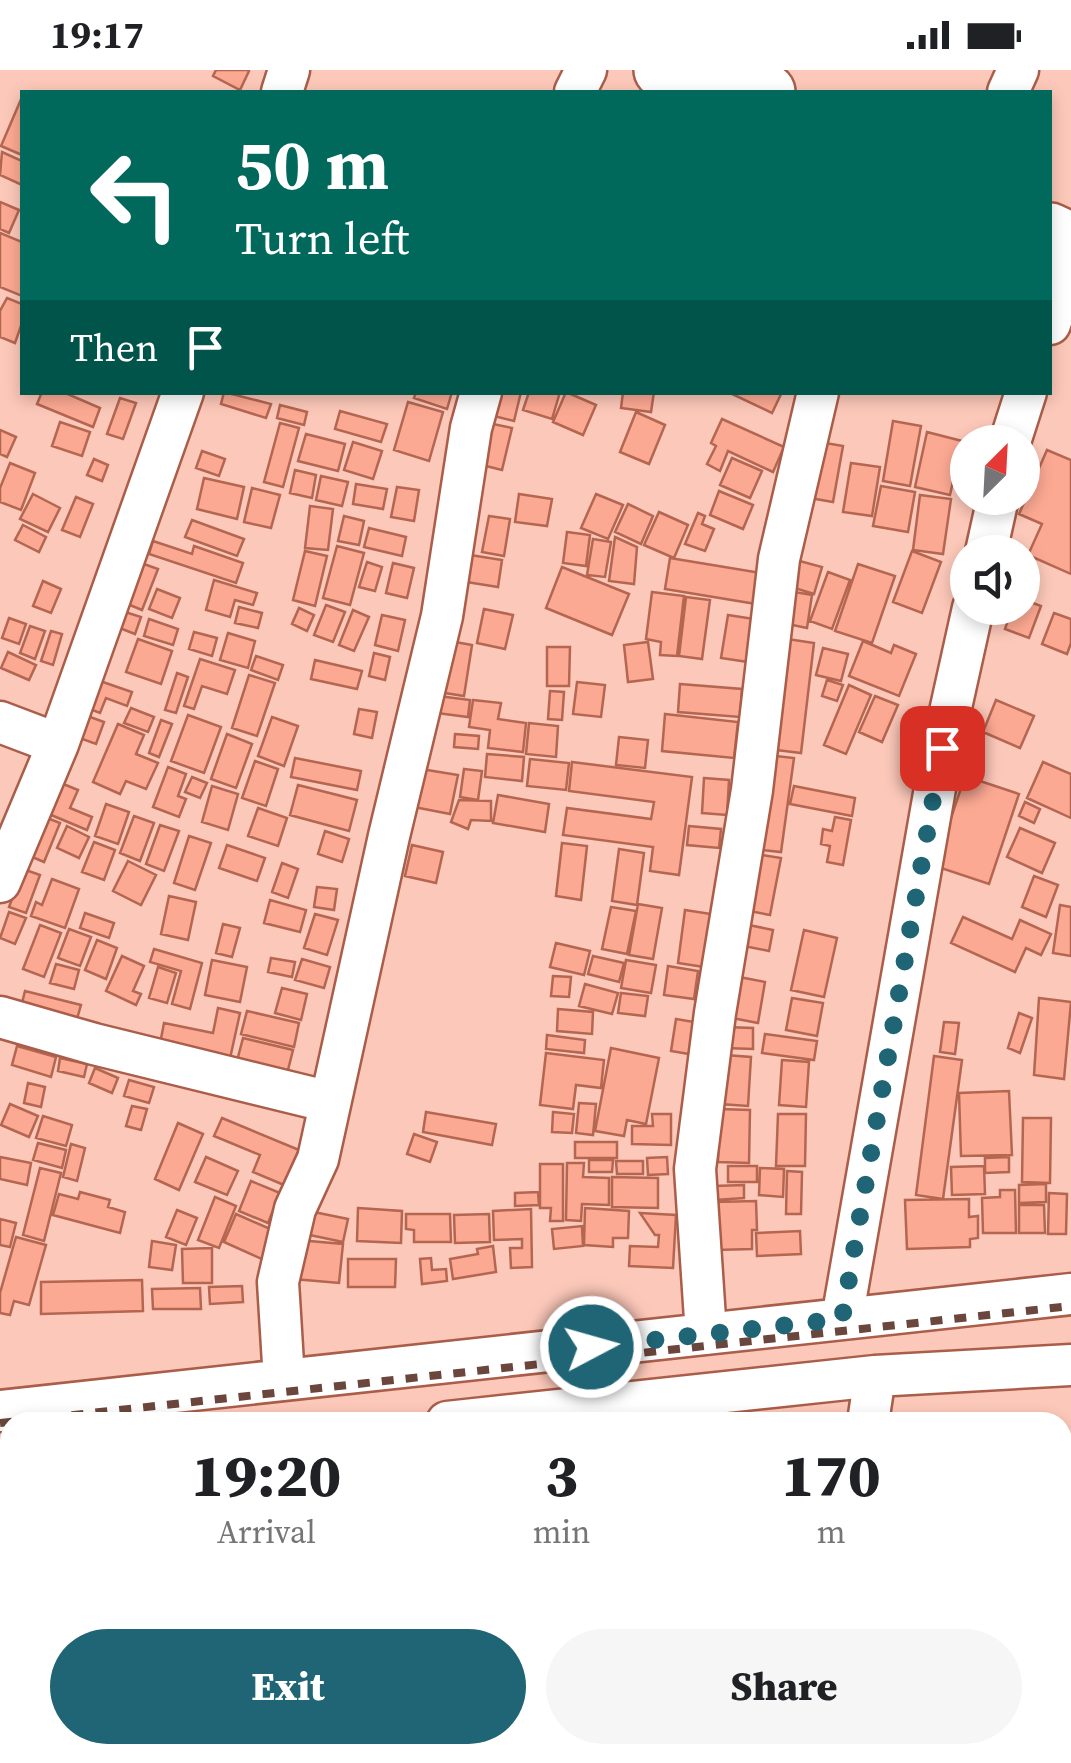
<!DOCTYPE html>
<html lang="en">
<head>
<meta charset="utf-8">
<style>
	body { margin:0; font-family:"Source Serif 4",serif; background:#f6f6f6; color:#202124; height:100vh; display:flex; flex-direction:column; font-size:38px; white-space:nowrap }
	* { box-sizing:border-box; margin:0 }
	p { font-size:32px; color:#757577 }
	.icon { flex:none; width:55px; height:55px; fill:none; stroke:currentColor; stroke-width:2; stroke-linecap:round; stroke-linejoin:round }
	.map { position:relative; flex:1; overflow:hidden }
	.details { position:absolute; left:0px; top:1342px; width:1072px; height:352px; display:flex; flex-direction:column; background:#fff; border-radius:30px 30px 0 0; box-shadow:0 5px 15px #0003 }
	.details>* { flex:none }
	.banner { position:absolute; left:20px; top:20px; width:1032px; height:305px; border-radius:0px; box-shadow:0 5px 15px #0003; background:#00695c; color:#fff; overflow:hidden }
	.needle { width:65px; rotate:24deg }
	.tools { position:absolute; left:950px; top:355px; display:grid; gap:20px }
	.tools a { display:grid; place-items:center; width:90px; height:90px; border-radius:50%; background:#fff; box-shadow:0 5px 15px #0003; font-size:50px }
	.pin { position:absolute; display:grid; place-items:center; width:85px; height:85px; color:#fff; margin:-42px; border-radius:20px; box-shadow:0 5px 15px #0006 }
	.me { position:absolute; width:110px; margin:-55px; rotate:84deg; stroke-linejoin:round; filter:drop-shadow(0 0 8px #0008) }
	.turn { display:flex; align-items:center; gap:35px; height:210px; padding:0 50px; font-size:45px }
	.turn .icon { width:130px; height:130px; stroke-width:2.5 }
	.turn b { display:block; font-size:70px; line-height:85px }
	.then { display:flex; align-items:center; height:95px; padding:0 50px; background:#0003; gap:20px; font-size:38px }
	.eta { display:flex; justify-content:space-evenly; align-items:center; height:170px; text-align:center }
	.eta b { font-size:60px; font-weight:800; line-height:70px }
	.button { display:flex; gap:20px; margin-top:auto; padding:20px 50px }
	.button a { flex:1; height:115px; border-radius:60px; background:#1f6575; color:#fff; font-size:40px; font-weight:800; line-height:115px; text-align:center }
	.button a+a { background:#f6f6f6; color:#202124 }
	.status { display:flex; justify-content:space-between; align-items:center; height:70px; padding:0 50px; background:#fff; direction:ltr }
	.status svg { height:28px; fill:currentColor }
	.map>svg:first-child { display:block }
</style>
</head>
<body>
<div class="status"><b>19:17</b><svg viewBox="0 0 49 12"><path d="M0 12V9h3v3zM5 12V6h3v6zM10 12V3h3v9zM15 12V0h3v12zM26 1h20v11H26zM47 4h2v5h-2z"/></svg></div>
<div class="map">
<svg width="1071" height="1693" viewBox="0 0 1071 1693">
	<rect width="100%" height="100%" fill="#fcc8b9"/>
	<path fill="#fca993" stroke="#b46651" stroke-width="2.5" d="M216,0H248L249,1L240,20L213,6Z
		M22,27V85L1,76Z
		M2,82L22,91V115L0,105Z
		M0,132L19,140L9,163L0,159Z
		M0,163L22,172V226L0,217Z
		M7,228L22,234V253L15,273L0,267V241Z
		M42,322H63L100,338L93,357L37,334Z
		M224,322L271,334L266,348L221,334Z
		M416,322H452L447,339L414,328Z
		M496,322H521L514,351L490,345Z
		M529,322H560L552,349L523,340Z
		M566,322L596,335L583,365L553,352Z
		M623,322H654L651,342L621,338Z
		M728,322H782L772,343Z
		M120,328L136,333L123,369L107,364Z
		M408,332L443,342L429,391L394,380Z
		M280,335L307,342L304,355L277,348Z
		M340,341L387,354L381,372L335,359Z
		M636,342L665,355L649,394L620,382Z
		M722,349L784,377L773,402L728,381L720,401L707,394L716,376L711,373Z
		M893,351L921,356L910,416L883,411Z
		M60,352L90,362L82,386L52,376Z
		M280,353L299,358L283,417L264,412Z
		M488,353L512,358L502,400L478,394Z
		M0,360L16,367L7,387L0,384Z
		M927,362L962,371L950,425L915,417Z
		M306,364L345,374L338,401L298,391Z
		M814,371L843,376L833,432L804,427Z
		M353,372L382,381L373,409L344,400Z
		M1047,380L1071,390V504L1028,485L1042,454L1019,444Z
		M202,381L225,389L219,406L196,398Z
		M732,388L762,401L750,428L720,415Z
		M94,389L108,395L102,411L87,405Z
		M10,393L35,403L21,440L0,432V418Z
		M851,393L880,397L872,446L843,442Z
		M295,400L316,405L312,428L290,423Z
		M321,406L348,412L342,436L316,430Z
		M204,408L244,417L237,449L197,439Z
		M356,414L387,419L383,439L353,434Z
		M881,416L915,422L908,462L873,456Z
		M397,417L419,420L414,451L391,447Z
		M252,418L280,425L271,458L244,452Z
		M719,421L753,435L743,459L710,445Z
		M33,424L60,438L48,462L20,449Z
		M519,424L552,429L547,456L515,452Z
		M596,424L623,435L608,469L581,458Z
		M920,425L951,429L943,484L913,480Z
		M76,427L93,434L80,467L62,460Z
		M628,434L653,446L641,474L615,462Z
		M310,436L333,439L328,480L305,478Z
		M659,442L688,455L674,488L644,475Z
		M698,443L705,446L702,454L714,459L705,481L685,474Z
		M344,446L364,451L359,475L338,471Z
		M489,446L510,449L504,486L482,482Z
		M192,450L244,469L237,486L185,467Z
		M23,455L46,467L39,482L15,470Z
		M369,458L406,467L402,486L364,477Z
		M567,462L590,465L586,496L563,493Z
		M615,467L637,477L634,514L609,511Z
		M593,469L611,472L605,507L587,505Z
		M153,471L192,484L194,476L243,493L236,513L149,484Z
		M337,476L364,483L350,535L323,528Z
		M305,481L327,486L315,536L293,530Z
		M912,481L941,492L922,543L893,532Z
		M464,484L502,490L498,517L460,511Z
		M670,488L761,503L756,534L665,519Z
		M796,490L822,497L814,524L788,516Z
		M367,492L382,497L375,521L359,517Z
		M141,493L158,499L142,540L125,533Z
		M393,493L414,498L407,528L386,523Z
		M858,494L895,506L872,573L835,561Z
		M562,497L629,524L612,565L546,538Z
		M828,502L850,510L832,559L810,551Z
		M214,510L257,523L253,535L235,530L230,547L206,540Z
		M43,511L61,519L51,543L33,536Z
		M157,519L180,528L172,548L149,539Z
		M789,521L812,525L807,558L783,553Z
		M652,522L684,526L677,586L660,585L661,572L646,569Z
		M686,527L710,530L702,589L679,586Z
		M1022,529L1041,536L1029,568L1005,559L1012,538H1022Z
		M326,535L345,542L333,572L314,565Z
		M239,537L262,543L258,558L235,553Z
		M299,538L314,545L307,561L292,554Z
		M484,539L513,545L505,579L477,573Z
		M353,540L369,547L354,581L339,575Z
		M122,541L141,547L135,564L117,557Z
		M1054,543L1071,549V573L1067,584L1042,574Z
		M382,545L405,550L398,581L375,575Z
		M728,545L754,549L748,592L721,588Z
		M9,548L26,554L19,574L2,568Z
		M149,549L178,559L173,575L144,566Z
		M30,556L45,561L35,589L20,583Z
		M51,561L62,564L53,595L41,591Z
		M194,562L217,568L212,586L189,579Z
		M228,563L255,571L248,598L220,590Z
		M781,568L814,573L801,683L768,679Z
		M138,569L172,581L161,614L126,602Z
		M439,569L472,575L464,626L432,621Z
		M863,571L891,583L894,575L916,584L899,626L849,606Z
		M648,572L653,609L628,612L624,575Z
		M547,577H570L569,616H547Z
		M823,578L848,584L841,611L816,605Z
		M8,582L36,595L29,610L1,598Z
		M374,583L390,587L385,610L369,606Z
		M256,586L283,595L278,610L251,600Z
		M200,589L235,600L227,624L202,616L194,639L184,636Z
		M315,590L362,601L357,619L311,609Z
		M177,603L188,607L176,643L165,640Z
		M249,605L275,613L257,666L232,658Z
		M97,610L132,622L127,636L106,628L100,643L87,638Z
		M827,610L843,615L837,631L822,626Z
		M577,612L605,615L601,647L573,644Z
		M680,614L742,619L740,647L678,642Z
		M849,615L871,625L846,684L824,675Z
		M550,621L564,622L562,650L548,649Z
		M431,625L470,630L468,647L429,642Z
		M875,626L898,635L882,672L859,662Z
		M473,630L501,633L498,649L526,653L523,682L488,678L490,660L469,657Z
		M996,630L1034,646L1020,678L983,662Z
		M131,638L154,647L148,662L124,653Z
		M359,639L377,642L372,668L354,664Z
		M82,644L104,652L96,674L74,666Z
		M665,644L738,652L734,688L662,681Z
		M188,645L221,657L204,703L171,691Z
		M272,647L298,656L284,696L258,686Z
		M161,650L172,654L159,687L149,683Z
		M529,653L558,656L556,687L526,684Z
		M118,654L144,665L136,684L158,693L146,719L126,711L120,724L93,712Z
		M227,664L252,674L236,718L211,709Z
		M455,664L479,666L478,679L454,677Z
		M619,667L648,670L645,698L616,695Z
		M487,684L524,687L522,711L485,707Z
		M767,685L794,688L781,782L754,779Z
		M295,688L361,701L357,720L291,707Z
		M530,689L569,693L566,720L527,716Z
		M255,691L278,699L266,736L242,728Z
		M572,692L692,707L679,805L650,801L653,777L563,765L567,738L651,749L654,732L569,721Z
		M1043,692L1071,704V748L1027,728Z
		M168,697L186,704L178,726L186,729L179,747L153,737Z
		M421,699L458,705L450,744L414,737Z
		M464,699L482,701L478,730L460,727Z
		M965,706L1019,724L989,814L935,796Z
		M192,707L207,713L200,728L185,722Z
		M704,708L729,710L727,745L702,743Z
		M56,711L78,720L70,738L92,747L87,760L44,742Z
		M298,715L357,730L349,761L290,745Z
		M212,716L238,724L228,760L202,752Z
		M794,716L855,728L852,746L790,734Z
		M498,725L549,734L545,762L493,753Z
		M459,730L491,731V751L471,750L468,759L451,752Z
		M1025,732L1040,739L1034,753L1019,746Z
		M106,734L129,742L118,774L95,766Z
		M258,738L287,748L278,776L248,766Z
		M134,746L154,753L140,791L120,783Z
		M835,747L851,750L843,795L827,792L830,776L821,774L823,759L832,761Z
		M47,748L60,753L44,792L30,786Z
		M160,755L179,761L164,801L146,794Z
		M67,756L89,767L79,788L57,778Z
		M689,756L721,759L719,778L687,775Z
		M1020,758L1055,773L1042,803L1007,787Z
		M325,761L349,769L342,792L318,784Z
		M189,766L211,773L195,820L174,813Z
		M94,772L115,780L104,810L82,802Z
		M562,773L587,776L581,830L556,826Z
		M227,775L265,788L257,811L219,798Z
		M412,775L443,782L436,813L405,806Z
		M619,779L644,783L637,835L612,831Z
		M755,784L781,788L770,845L744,840Z
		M128,791L156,805L141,835L113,821Z
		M282,793L298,799L288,828L272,822Z
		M23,799L40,805L26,843L9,837Z
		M1034,806L1058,815L1046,847L1022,837Z
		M52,809L79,819L65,858L31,846L36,832L42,835Z
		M317,817L337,819L334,840L314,837Z
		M169,826L196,832L188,870L161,864Z
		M270,830L306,840L300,862L264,853Z
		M638,834L662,838L653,889L629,885Z
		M1060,835L1071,837V886L1053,883Z
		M611,837L636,841L627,884L602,879Z
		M685,840L711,844L704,897L678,893Z
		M9,842L26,848L15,874L0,868Z
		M85,843L114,853L109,868L80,858Z
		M315,844L338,850L327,885L304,878Z
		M963,847L1012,869L1020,850L1051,864L1041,885L1026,878L1015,902L951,873Z
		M223,854L240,858L232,887L216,883Z
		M744,854L773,860L769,881L739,875Z
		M40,855L61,863L44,907L23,899Z
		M69,859L91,867L80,896L58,888Z
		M804,860L837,868L824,927L791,920Z
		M97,870L117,878L106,909L85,900Z
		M556,873L590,881L584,905L550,897Z
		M154,879L202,893L190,939L172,934L181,901L150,892Z
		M122,886L144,896L133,921L141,924L136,935L106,921Z
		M593,886L624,893L619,912L588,904Z
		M271,888L295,892L292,907L268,902Z
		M302,889L330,897L324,918L295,910Z
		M212,890L247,897L240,932L205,925Z
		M626,890L656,895L651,923L621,918Z
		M56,894L79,900L74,919L50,913Z
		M668,896L698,901L694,929L664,925Z
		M158,897L176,903L167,933L149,928Z
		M553,906L571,907L569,927L551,926Z
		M734,906L765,912L758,953L727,947Z
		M585,914L618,923L612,944L579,936Z
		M282,918L307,924L301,950L275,943Z
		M25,921L81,935L74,959L19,945Z
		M621,923L648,926L645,946L618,943Z
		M792,928L823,933L817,966L786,960Z
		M1039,928L1071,932L1064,1009L1034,1005Z
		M218,938L240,943L229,993L159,979L164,953L213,963Z
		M558,939L593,942L592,964L557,961Z
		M247,941L299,953L294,977L241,964Z
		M1019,943L1032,948L1020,983L1008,978Z
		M676,949L694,952L689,984L671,981Z
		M944,952L959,953L955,984L940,982Z
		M725,957L753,958V979L725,978Z
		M765,964L817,971L814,990L762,983Z
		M547,965L585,970L584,983L546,979Z
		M243,968L293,980L287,1004L237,991Z
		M17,976L56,987L51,1007L12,995Z
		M611,978L659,988L646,1054L627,1050L624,1066L595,1061Z
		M546,983L604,990L601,1018L576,1015L573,1039L540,1035Z
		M725,985L751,987L748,1036L720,1034Z
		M934,986L962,990L943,1129L916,1125Z
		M60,988L87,994L84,1007L58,1001Z
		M782,990L809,992L806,1037L779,1035Z
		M95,998L118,1008L112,1023L89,1013Z
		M129,1010L154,1017L149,1033L124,1026Z
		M28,1013L45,1017L41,1037L24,1033Z
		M1009,1021L1012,1085L961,1086L959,1023Z
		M579,1033L596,1034L593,1065L576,1063Z
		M10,1034L38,1046L29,1067L1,1055Z
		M132,1036L147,1039L141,1060L126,1056Z
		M719,1039L750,1040L749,1093L718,1092Z
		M426,1042L496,1054L492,1075L423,1062Z
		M553,1042L574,1044L572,1063L552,1062Z
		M652,1044H671V1075L632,1074V1056H653Z
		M778,1044H806L805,1096H776Z
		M43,1046L72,1055L66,1076L36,1068Z
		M222,1048L299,1080L284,1115L253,1102L260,1085L214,1066Z
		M1023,1048H1051L1050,1113L1022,1112Z
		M178,1053L203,1064L179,1120L155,1109Z
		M414,1064L437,1072L430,1092L407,1084Z
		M575,1072H617V1088H575Z
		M38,1073L66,1080L62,1098L33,1090Z
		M71,1074L85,1078L77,1111L63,1107Z
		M0,1087L31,1093L27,1115L0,1109Z
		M206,1087L238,1101L227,1125L195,1112Z
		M667,1087L668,1104L648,1105L647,1088Z
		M1009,1087V1102L985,1103V1088Z
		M589,1090H613L612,1102H589Z
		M616,1091H643V1104H617Z
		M567,1093H584L583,1107L609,1108V1135L582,1134L581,1151L566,1150Z
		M540,1094H563V1151H550L551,1138H540Z
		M728,1096H757V1112H728Z
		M984,1096L985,1124L952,1125L951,1097Z
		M40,1098L61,1103L44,1171L23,1165Z
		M760,1098L784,1099L783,1127L759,1125Z
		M787,1101L802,1102L801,1144H786Z
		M612,1107L658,1108V1138L612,1137Z
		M251,1111L280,1123L268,1153L239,1141Z
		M1046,1114V1132L1019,1133V1115Z
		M744,1115V1128L715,1130L714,1116Z
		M1000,1120H1015L1016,1163H983L982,1128L1000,1127Z
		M80,1122L110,1130L108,1137L125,1142L120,1163L53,1145L59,1124L78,1129Z
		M538,1122L539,1135L515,1136V1123Z
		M1049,1123L1067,1124L1066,1164H1048Z
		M215,1127L236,1136L219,1178L198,1170Z
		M969,1129V1147L978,1146V1168L970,1169V1177L907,1179L905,1130Z
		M756,1131L757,1160H752V1179L715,1180L714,1132Z
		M1019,1135H1044L1045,1163H1019Z
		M358,1138L402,1141L401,1173L357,1171Z
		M585,1138L629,1141L628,1168H613V1177L584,1175Z
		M531,1139L532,1197L511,1198L510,1178H522V1169L494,1170L493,1141Z
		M177,1140L197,1148L186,1175L166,1167Z
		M309,1141L348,1149L343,1172L305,1164Z
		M640,1143L676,1145L673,1198L629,1196L630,1176L658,1177L659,1165H655Z
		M236,1144L277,1162L264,1190L224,1172Z
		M406,1144H450L451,1172H414V1160L406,1159Z
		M489,1144L490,1172L455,1173L454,1145Z
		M0,1149L16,1153L10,1177L0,1175Z
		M582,1156L583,1176L554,1179L552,1159Z
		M800,1161L801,1184L757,1186L756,1163Z
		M16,1167L46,1175L29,1235L14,1231L10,1245L0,1243V1223Z
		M298,1170L343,1174L339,1213L294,1209Z
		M152,1171L176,1175L172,1200L149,1197Z
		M493,1176L496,1202L453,1209L450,1189L478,1184L477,1179Z
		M212,1178V1213H183L182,1179Z
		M431,1188L432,1200L446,1199L447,1211L422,1214L420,1189Z
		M348,1189H396L395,1217H348Z
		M142,1210L143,1241L41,1244V1212Z
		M242,1216L243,1232L210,1234L209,1217Z
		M200,1218L201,1239H153L152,1219Z
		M10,1660V1685H27L24,1693H0Z
		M66,1685H107L137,1692L64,1693Z
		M415,1685H452L451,1693H413Z
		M462,1685H494L493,1693H461Z
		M758,1685H796L794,1693H757Z
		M872,1685H911L909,1693L871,1690Z
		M914,1685H946L945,1693H912Z"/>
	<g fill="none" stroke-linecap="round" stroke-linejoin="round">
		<g stroke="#aa5d49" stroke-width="45">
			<path id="minor" d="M282,22L289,0
				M575,22L586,0
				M1008,22L1018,0
				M1050,254L1069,199
				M1010,372L1026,322
				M986,482L998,428
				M0,652L58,674
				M0,812L58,674L183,322
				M0,947L94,974L330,1032
				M842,1249L942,678L973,538
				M706,1264L695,1099L715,943L752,720L779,489L818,322
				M284,1310L278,1212L295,1139L318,1089L389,766L442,546L471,358L481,322
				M0,1341L1071,1224
				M447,1352L875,1306L1071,1295
				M868,1352L875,1306
				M0,1407L10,1405
				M0,1532L10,1466
				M169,1693L170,1685
				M393,1693L394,1685
				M609,1693L610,1685
				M813,1693L814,1685"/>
		</g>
		<g stroke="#aa5d49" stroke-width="60">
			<path id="highway" d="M662,0L708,22
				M721,0L767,22
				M1050,161L1071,171"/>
		</g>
		<use href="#minor" stroke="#fff" stroke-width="40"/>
		<use href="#highway" stroke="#fff" stroke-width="55"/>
		<path stroke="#6b463c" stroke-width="8" stroke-dasharray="12 12" stroke-linecap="butt" d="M0,1353L1071,1236"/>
	</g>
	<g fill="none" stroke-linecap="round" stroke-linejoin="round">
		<path stroke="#1f6575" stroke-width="18" stroke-dasharray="0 32.4" d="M591,1277L842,1249L942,678"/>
	</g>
</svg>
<div class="tools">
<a><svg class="needle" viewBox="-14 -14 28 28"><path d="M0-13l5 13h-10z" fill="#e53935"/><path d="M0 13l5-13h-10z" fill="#757577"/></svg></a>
<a><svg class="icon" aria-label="sound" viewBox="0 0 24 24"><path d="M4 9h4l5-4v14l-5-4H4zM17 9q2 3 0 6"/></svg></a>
</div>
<div class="pin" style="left:942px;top:678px;background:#d93025"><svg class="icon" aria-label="arrive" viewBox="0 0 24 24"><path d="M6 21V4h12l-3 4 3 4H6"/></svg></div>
<svg class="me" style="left:591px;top:1277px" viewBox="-20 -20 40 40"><circle r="17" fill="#1f6575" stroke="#fff" stroke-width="3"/><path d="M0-11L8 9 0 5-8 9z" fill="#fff"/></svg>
<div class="banner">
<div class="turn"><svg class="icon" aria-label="left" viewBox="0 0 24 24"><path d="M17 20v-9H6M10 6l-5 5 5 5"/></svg><div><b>50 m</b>Turn left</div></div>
<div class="then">Then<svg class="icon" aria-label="arrive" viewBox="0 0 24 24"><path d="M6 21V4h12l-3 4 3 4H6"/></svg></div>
</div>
<section class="details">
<div class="eta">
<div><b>19:20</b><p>Arrival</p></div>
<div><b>3</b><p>min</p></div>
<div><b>170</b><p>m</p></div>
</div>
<div class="button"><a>Exit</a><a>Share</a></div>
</section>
</div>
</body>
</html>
